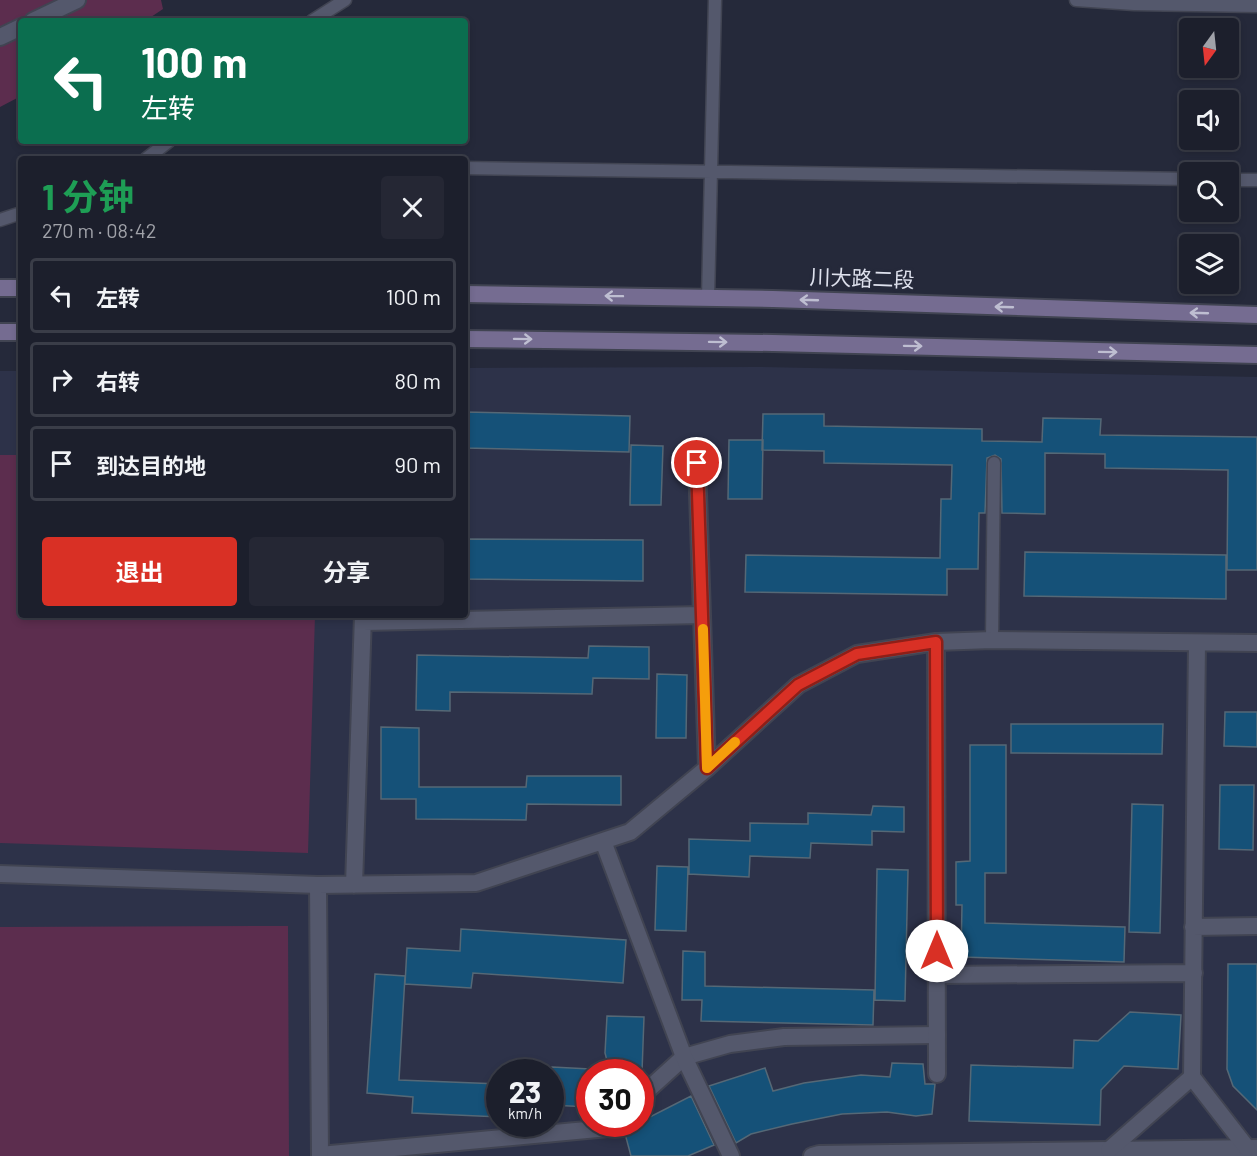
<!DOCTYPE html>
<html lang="zh">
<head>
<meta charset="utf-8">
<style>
	body { margin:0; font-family:Barlow,"Noto Sans SC",sans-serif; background:#252734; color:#f1f3f6; height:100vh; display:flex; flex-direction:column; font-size:22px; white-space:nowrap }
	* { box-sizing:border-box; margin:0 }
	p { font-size:20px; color:#a0a2a9 }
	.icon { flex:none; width:33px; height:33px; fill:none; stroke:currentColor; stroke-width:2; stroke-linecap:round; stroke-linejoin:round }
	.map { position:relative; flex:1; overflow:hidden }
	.details { position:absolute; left:18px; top:156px; width:450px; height:462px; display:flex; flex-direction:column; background:#1c1f2c; border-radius:6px; box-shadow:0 3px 9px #0003,0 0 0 2px #3a3d48 }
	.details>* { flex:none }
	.banner { position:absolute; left:18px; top:18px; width:450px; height:126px; border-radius:6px; box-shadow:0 3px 9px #0003,0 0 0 2px #3a3d48; background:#0b6e4f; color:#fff; overflow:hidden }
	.needle { width:39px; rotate:195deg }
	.buttons { position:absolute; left:1179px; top:18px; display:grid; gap:12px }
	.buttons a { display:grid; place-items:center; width:60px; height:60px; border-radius:6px; background:#1c1f2c; box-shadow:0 3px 9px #0003,0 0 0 2px #3a3d48; font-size:30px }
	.speed { position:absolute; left:486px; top:1059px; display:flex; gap:12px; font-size:30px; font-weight:700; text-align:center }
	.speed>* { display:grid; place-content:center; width:78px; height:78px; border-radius:50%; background:#1c1f2c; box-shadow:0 3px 9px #0003,0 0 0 2px #3a3d48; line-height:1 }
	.speed small { font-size:15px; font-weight:400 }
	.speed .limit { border:9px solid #d22; background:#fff; color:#111 }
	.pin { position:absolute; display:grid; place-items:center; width:51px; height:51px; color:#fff; margin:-26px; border:3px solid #fff; border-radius:50%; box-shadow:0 2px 6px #0007 }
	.me { position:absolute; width:66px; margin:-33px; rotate:0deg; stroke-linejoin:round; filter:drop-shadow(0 0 4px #0008) }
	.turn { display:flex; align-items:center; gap:21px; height:126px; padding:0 24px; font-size:27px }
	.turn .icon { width:78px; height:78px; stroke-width:2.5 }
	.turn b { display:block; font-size:42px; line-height:51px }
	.round { display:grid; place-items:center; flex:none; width:63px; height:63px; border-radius:6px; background:#252734 }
	.headline { display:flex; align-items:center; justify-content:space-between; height:102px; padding:0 24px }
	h1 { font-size:36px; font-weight:700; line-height:45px; color:#1e9e55 }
	.button { display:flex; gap:12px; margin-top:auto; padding:12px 24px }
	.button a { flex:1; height:69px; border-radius:6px; background:#d93025; color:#fff; font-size:24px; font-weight:700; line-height:69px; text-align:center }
	.button a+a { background:#252734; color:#f1f3f6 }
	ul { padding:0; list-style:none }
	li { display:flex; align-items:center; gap:18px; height:75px; margin:0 12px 9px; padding:0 12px; border:3px solid #3a3d48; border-radius:6px }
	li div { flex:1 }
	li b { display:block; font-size:22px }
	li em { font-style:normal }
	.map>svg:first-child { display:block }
</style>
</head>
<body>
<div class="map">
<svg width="1257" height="1156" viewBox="0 0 1257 1156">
	<rect width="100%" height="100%" fill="#25293a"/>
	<path fill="#2d3249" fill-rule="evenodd" d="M760,367L1257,377V1156H0V371H21V615H465V368ZM500,1072H550V1124H500ZM590,1072H640V1124H590Z"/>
	<path fill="#5c2d4e" d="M0,0H161L163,9L145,21H21V96L0,107Z
		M0,455H21V615H315L308,853L0,843Z
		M288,926L289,1156H0V927Z"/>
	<path fill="#155178" stroke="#556876" stroke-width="1.5" d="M465,412L630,416L629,452L465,448Z
		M763,414H824V426L982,429V441L1042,442L1043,418L1101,419L1100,435L1257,437V570H1227L1228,470L1105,468V454L1045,453V514L1002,513L1001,459L995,455L987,458L985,513H979L978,569H947V595L745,592L746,555L940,558L941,499H951L952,465L824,463V451L762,450Z
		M729,440H763L762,499H728Z
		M631,445L663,446L661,505H630Z
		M465,539L643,540V581L465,579Z
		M1025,552L1226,555V599L1024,596Z
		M589,646L649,647V679L593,678L592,694L450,692V711L416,710L417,655L588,658Z
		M657,674L687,675L686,738H656Z
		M1225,712H1257V747L1224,746Z
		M1011,724H1163L1162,754L1011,753Z
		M381,727L419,728V787H526L527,776H621V805L527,804L526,820L416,819V799H381Z
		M970,745H1006V873H985V923L1125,927L1124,962L961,957L962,905H956V862L970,861Z
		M1220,785H1254L1253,850L1219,849Z
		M1132,804L1163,805L1160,933L1129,932Z
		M873,806L904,807V832L872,831V845L811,843L810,858L750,856L749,877L689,874V839L750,841V823L808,824V813L871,815Z
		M657,866L688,867L686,931L655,930Z
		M877,869L908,870L905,1001L875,1000Z
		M461,929L626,940L623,983L473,973L471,988L405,984L407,948L460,951Z
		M683,951L705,952V986L874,990L873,1025L701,1021L702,1000H682Z
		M1228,964H1257V1110L1233,1086L1227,1069Z
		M375,974L405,976L399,1080L500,1084V1117L412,1113L413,1097L367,1093Z
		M1130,1012L1181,1015L1178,1069L1124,1066L1101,1090L1100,1125L969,1121L971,1065L1073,1068L1074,1040L1098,1041Z
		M607,1016L644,1017L642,1072H610L605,1053Z
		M892,1063L923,1064L925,1084H935L932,1114L916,1116L887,1112L842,1114L792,1124L751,1134L736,1143L709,1086L765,1068L773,1091L804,1083L861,1075L890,1077Z
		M552,1067L590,1069V1107L550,1105Z
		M691,1096L714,1145L688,1156H631L624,1130L640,1124V1122Z"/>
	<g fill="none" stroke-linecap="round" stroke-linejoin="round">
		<g stroke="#414452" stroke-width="15">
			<path id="service" d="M1076,0L1134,4L1257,6
				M312,21L345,0
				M146,159L169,141
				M465,168L1190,179
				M1228,180H1257
				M0,220L21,213
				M708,298L715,0
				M992,640L994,463"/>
		</g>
		<g stroke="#414452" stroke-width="20">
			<path id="pedestrian" d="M640,1097L684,1057L730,1044L784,1037L937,1035
				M320,1155L608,1128L612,1124
				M812,1156L819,1154L1257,1148"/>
		</g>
		<g stroke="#414452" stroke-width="20">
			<path id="minor" d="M33,21L77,0
				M0,37L21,27
				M697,463L707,768
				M363,622L702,615
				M936,642L937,1074
				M1197,643L1192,1077L1247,1148
				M603,841L684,1057L731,1156
				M0,874L318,885
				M354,885L363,615
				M1193,927L1257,926
				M937,975L1194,973
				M1109,1150L1192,1077
				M320,1156L318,885L476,883L630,832L707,768L798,685L857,654L936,642L992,640L1257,643"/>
		</g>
		<g stroke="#414452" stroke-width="20">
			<path id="secondary" d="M0,288H21
				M465,294L773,299L1257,315
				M0,332H21
				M465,339L773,343L1257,355"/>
		</g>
		<use href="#service" stroke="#54586c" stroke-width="12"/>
		<use href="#pedestrian" stroke="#54586c" stroke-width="16"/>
		<use href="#minor" stroke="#54586c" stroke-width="16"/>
		<use href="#secondary" stroke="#756c91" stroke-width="16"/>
	</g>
	<defs><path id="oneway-shaft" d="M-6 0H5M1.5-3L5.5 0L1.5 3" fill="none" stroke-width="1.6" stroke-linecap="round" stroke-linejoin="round" transform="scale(1.5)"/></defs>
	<g stroke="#bebed1">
		<use href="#oneway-shaft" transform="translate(614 296) rotate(-179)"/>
		<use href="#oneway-shaft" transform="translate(809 300) rotate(-178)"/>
		<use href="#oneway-shaft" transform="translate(1004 307) rotate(-178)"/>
		<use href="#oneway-shaft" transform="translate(1199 313) rotate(-178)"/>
		<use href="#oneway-shaft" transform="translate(523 339) rotate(1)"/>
		<use href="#oneway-shaft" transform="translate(718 342) rotate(1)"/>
		<use href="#oneway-shaft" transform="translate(913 346) rotate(1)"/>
		<use href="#oneway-shaft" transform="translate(1108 352) rotate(1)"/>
	</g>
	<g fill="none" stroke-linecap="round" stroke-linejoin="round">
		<g stroke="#8d1f18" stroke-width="15">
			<path id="route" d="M697,463L707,768L798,685L857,654L936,642L937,951"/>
		</g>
		<use href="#route" stroke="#d93025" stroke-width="10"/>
		<path stroke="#f59e0b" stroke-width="10" d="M703,629L707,768L735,742"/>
	</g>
	<g text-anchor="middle" stroke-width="6" stroke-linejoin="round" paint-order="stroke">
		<g font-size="21" fill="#dee1ed" stroke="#25293a">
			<text transform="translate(862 279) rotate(2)" y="7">川大路二段</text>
		</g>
	</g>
</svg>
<div class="buttons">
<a><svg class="needle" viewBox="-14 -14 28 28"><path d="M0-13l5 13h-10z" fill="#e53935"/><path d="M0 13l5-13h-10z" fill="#a0a2a9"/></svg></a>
<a><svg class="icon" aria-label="sound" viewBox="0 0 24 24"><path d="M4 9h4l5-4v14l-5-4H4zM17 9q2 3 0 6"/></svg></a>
<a><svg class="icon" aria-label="search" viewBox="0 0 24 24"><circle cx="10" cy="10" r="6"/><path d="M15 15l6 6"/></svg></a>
<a><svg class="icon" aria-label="layers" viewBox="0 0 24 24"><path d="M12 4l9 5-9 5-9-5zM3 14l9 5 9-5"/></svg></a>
</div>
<div class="speed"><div>23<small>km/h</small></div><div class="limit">30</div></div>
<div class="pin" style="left:697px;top:463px;background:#d93025"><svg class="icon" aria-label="arrive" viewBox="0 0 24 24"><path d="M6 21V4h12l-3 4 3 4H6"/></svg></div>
<svg class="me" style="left:937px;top:951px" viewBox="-20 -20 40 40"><circle r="19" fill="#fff"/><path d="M0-13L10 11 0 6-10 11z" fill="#d93025"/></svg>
<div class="banner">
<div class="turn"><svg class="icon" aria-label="left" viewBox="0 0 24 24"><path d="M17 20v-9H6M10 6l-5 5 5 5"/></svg><div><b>100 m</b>左转</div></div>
</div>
<section class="details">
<div class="headline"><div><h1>1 分钟</h1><p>270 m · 08:42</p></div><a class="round"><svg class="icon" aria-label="close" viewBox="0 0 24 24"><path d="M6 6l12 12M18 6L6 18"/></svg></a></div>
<ul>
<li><svg class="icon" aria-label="left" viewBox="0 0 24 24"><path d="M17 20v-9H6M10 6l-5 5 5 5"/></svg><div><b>左转</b></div><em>100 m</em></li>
<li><svg class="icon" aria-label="right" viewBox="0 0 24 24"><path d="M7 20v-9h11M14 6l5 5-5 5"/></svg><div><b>右转</b></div><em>80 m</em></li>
<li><svg class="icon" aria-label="arrive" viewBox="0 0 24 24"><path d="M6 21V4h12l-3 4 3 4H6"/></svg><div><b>到达目的地</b></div><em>90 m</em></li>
</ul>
<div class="button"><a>退出</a><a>分享</a></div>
</section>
</div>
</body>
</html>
